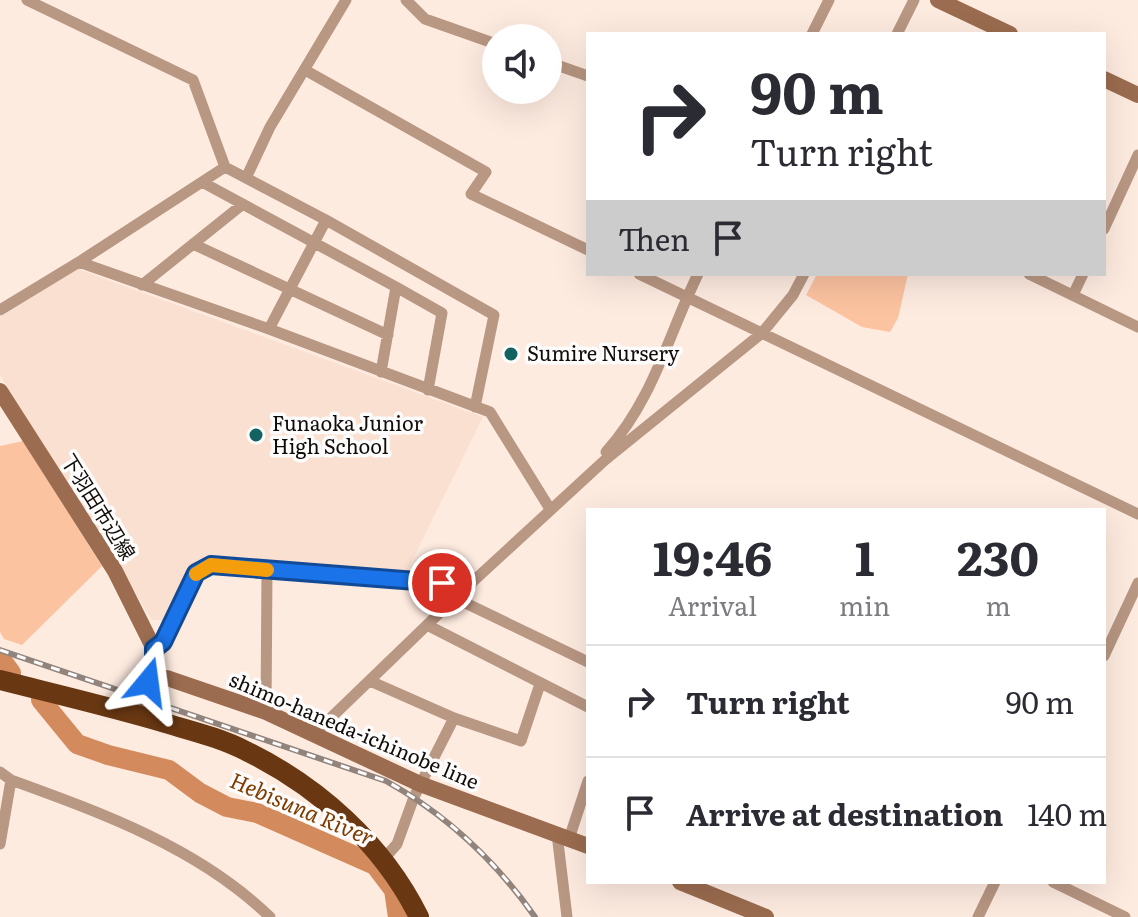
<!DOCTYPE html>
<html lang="en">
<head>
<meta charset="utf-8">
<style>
	body { margin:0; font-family:Literata,"Noto Sans JP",serif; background:#f7f7f7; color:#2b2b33; height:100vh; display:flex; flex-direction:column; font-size:30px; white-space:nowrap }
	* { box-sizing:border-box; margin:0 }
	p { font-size:26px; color:#7c7c81 }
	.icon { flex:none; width:44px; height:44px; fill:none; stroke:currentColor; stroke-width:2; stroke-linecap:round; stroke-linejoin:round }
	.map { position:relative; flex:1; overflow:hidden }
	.sheet { position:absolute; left:586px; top:508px; width:520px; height:376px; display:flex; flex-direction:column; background:#fff; border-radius:0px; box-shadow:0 8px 32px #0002 }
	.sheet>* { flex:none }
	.banner { position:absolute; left:586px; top:32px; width:520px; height:244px; border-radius:0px; box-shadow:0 8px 32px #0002; background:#fff; color:#2b2b33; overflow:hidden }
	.fabs { position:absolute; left:482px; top:24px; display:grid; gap:16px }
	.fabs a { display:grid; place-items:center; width:80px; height:80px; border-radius:50%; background:#fff; box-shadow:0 8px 32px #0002; font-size:40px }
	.pin { position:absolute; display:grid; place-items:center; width:68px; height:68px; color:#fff; margin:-34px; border:4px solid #fff; border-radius:50%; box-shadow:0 2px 8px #0007 }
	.me { position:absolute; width:88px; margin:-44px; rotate:16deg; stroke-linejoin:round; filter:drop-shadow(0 0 6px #0008) }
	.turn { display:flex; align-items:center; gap:28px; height:168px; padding:0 32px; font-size:36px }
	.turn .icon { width:104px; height:104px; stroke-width:2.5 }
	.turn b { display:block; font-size:56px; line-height:68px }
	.then { display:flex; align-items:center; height:76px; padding:0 32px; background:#0003; gap:16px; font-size:30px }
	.eta { display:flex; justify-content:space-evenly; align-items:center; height:136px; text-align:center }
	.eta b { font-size:48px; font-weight:700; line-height:56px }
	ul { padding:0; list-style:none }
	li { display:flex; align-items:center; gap:24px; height:112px; padding:0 32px; border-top:2px solid #e1e1e2 }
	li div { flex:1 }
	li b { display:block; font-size:30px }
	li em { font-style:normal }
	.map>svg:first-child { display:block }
</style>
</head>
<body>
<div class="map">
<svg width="1138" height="917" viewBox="0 0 1138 917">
	<rect width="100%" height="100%" fill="#feebe0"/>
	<path fill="#fae0d0" d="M78,269L483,417L406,573L210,563L194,565L167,620H152L0,375V317Z"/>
	<path fill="#fcc3a0" d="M817,274H908L898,318L890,332L862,327L806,295Z
		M23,441L102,566L22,645L4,639L0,632V446Z"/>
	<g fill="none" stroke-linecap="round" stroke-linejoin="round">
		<path stroke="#d38b5d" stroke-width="20" d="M0,658L11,673
			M41,700L77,744L108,755L169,770L200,793L227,807L257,813L375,865L394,890L398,917"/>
		<path stroke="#b89783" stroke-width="11" d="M27,0L193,80L225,167L326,220L494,315L475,407
			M406,0L425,19L496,44
			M812,34L829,0
			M897,34L914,0
			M548,62L588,76
			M305,70L486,172L471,194L588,250
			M246,178L270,127L346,0
			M202,182L396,287L381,372
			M1104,229L1138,155
			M193,244L388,335
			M79,262L269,329L490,412L550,509
			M639,274L1138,514
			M1029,274L1138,327
			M142,285L243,204
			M396,287L442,313L428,390
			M1073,295L1083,274
			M0,310L79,262L225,167
			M269,329L326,220
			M606,452C653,400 668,336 698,274
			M455,598L588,662
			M427,625L588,707
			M154,649L163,642L196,573L211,565L471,585
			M1104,656L1138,583
			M370,681L454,718L521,741L540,684
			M266,712L267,570
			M313,735L455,598L605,460L762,333L793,295L804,274
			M0,772L11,780C102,813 199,848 270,917
			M557,834L567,917
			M569,839L588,781
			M0,844L11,780
			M382,861L397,844L414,797L454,718
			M1053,882L1125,917
			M978,917L995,882"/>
		<path stroke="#9b6c4f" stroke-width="16" d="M938,0L1010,34
			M1104,79L1138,95
			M0,391L115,571L154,649C155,673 140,692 138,716
			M148,682L167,678L266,712L420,784L588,846
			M680,882L766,917"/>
		<path stroke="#693712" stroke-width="20" d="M0,680C55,694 111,707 165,723C192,731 221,738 246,751C318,786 383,844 419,917"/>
		<g stroke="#91847d" stroke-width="6">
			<path id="rail" d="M0,650L386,781C447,815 495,860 535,917"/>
		</g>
		<use href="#rail" stroke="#fcfcfc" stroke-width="3" stroke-dasharray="9" stroke-linecap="butt"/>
	</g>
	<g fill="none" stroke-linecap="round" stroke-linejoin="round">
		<g stroke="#114b97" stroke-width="20">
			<path id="route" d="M148,682L154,659V649L163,642L196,573L211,565L442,583"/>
		</g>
		<use href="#route" stroke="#1a73e8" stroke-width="14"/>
		<path stroke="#f59e0b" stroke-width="14" d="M196,574L211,565L267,570"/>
	</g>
	<g fill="#126261" stroke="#fcfcfc" stroke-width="3">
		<circle cx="511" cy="354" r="8"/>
		<circle cx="256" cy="435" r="8"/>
	</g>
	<g text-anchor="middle" stroke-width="7" stroke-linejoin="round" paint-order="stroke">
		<g font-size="20" fill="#110b08" stroke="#fcfcfc" text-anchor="start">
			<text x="527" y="361">Sumire Nursery</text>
			<text x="272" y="431">Funaoka Junior<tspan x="272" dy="23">High School</tspan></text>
		</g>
		<g font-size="20" fill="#110b08" stroke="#fcfcfc">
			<text transform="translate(98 507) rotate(58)" y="7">下羽田市辺線</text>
			<text transform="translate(354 731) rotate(23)" y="7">shimo-haneda-ichinobe line</text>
		</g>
		<g font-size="22" font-style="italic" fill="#7e3c00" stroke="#fcfcfc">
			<text transform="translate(302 809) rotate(23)" y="8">Hebisuna River</text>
		</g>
	</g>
</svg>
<div class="fabs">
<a><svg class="icon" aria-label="sound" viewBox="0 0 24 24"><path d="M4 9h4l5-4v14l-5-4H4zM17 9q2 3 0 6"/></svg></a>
</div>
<div class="pin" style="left:442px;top:583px;background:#d93025"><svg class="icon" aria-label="arrive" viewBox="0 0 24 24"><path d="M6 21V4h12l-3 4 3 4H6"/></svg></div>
<svg class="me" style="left:148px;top:682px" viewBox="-20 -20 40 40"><path d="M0-17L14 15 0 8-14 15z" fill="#1a73e8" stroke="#fff" stroke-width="4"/></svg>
<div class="banner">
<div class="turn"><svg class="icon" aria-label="right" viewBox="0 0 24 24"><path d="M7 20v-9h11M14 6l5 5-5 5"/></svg><div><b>90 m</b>Turn right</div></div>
<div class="then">Then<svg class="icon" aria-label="arrive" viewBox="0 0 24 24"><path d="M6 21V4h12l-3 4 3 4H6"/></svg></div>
</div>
<section class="sheet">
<div class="eta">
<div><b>19:46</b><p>Arrival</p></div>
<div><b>1</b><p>min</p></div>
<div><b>230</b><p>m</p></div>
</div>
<ul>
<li><svg class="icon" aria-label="right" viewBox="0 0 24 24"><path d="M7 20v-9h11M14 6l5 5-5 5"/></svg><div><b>Turn right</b></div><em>90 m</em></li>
<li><svg class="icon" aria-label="arrive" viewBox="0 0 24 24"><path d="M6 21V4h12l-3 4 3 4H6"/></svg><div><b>Arrive at destination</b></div><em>140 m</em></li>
</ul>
</section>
</div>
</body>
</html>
